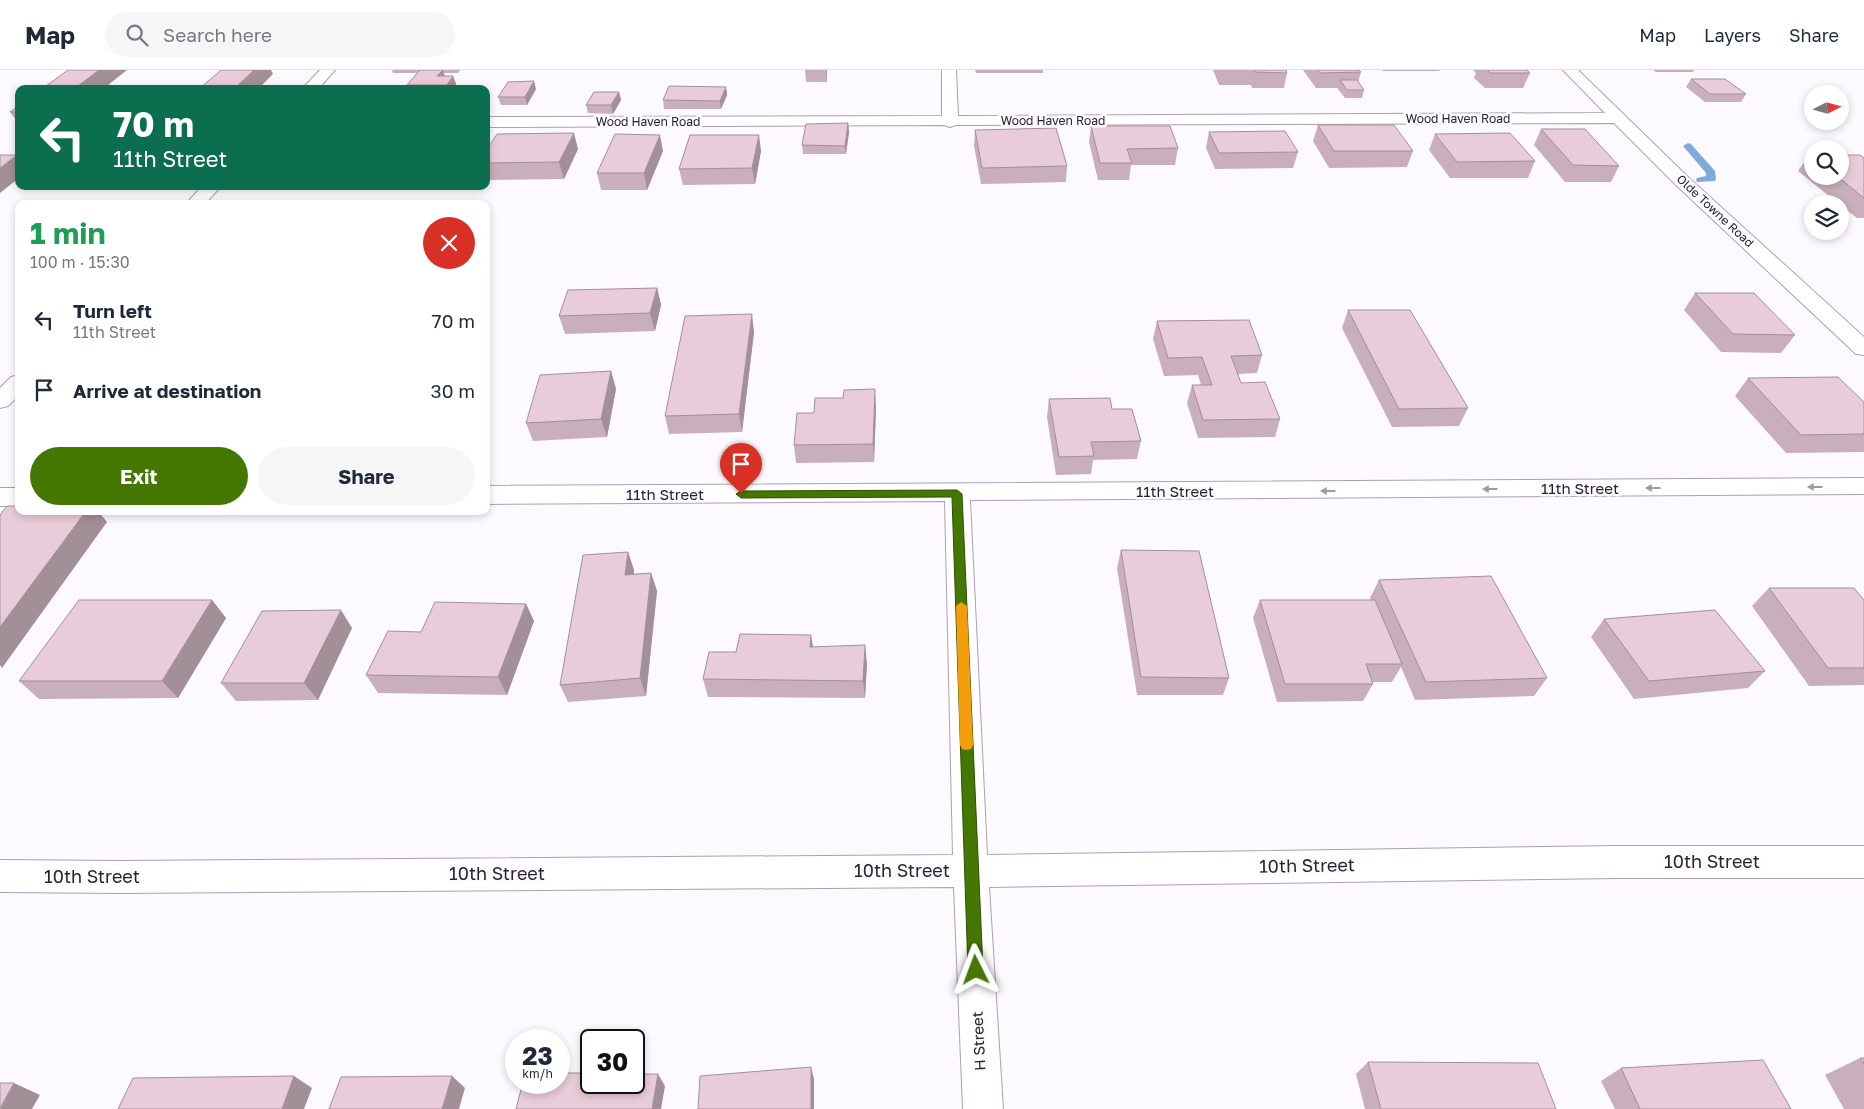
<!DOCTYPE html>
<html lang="en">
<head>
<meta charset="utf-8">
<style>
	body { margin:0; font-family:"Golos Text",sans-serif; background:#f6f6f7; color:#1f2937; height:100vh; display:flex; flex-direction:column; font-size:19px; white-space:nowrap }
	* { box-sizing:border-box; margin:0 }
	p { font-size:16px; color:#747a83 }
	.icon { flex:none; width:28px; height:28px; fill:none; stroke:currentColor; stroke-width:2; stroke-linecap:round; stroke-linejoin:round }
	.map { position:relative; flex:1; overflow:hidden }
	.side { position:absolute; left:15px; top:130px; width:475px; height:315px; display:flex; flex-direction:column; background:#fff; border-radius:10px; box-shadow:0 2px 8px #0003 }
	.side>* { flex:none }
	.hud { position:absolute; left:15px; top:15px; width:475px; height:105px; border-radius:10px; box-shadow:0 2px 8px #0003; background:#0b6e4f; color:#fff; overflow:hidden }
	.needle { width:32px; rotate:84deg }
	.tools { position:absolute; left:1804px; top:15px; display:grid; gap:10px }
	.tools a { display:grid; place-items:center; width:45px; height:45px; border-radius:50%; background:#fff; box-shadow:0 2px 8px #0003; font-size:25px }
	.speed { position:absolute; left:505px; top:959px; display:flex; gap:10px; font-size:25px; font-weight:700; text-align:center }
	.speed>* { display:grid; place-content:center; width:65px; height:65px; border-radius:50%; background:#fff; box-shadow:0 2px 8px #0003; line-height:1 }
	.speed small { font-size:12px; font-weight:400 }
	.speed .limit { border:2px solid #111; border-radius:8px; background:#fff; color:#111 }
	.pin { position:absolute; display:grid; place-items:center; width:42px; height:42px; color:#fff; margin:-51px -21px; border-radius:50% 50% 50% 0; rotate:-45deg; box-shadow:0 0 5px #0007 }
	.pin .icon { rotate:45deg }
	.me { position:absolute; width:55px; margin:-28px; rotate:357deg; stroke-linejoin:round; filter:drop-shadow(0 0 4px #0008) }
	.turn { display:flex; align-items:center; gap:18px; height:105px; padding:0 15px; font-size:22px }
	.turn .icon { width:65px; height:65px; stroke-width:2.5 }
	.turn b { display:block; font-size:35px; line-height:42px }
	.round { display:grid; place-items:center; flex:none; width:52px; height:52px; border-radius:26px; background:#f6f6f7 }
	.headline { display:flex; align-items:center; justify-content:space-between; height:85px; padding:0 15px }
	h1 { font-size:30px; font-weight:700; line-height:38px; color:#1e9e55 }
	.cta { display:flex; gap:10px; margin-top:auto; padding:10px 15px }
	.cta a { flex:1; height:58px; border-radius:30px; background:#457803; color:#fff; font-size:20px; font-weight:700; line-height:58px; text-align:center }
	.cta a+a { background:#f6f6f7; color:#1f2937 }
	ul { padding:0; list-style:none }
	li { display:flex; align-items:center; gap:15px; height:70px; padding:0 15px }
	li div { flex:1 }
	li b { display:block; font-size:19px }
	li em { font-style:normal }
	header { display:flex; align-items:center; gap:30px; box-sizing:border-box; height:70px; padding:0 25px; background:#fff; border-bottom:1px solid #e0e1e3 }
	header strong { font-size:24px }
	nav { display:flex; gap:28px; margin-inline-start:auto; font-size:18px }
	.search { width:350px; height:45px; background:#f6f6f7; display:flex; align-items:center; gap:12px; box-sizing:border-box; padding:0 18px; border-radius:28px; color:#747a83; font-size:19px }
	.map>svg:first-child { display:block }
</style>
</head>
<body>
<header>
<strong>Map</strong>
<div class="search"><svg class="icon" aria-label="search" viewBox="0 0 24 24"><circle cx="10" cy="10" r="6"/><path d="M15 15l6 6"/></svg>Search here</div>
<nav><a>Map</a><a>Layers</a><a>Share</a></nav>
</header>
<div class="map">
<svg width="1864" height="1039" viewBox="0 0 1864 1039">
	<rect width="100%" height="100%" fill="#fcfaff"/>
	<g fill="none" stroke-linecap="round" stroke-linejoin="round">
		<path fill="#82aad9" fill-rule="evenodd" d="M1688,73L1691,74L1715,101L1716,109L1715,111L1697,112L1696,110L1697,108L1706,106V103L1683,76Z"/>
		<g stroke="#ac9fb6" stroke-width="2">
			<path id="minor" d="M320,0H335L318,19H302Z
				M942,0H956L958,46L1605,43L1563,0H1578L1689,108L1864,267V285L1856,284L1677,116L1614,53L956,55L950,57L944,55L486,57V47L942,46Z
				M202,116H221L205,134H186Z
				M19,305V325L8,336L0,338V318L11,307Z
				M1864,408V424L970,430L987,785L1618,776H1864V808H1618L989,817L1003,1039H963L954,817L121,823L0,822V790L121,791L953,785L945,431L486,434V416Z
				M0,418H19V436H0Z"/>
		</g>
		<use href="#minor" fill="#fff" fill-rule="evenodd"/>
	</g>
	<path fill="#c8afbb" d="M392,0H460L458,3H444L445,6H453L456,14L453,19H409L407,15L417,3H393Z
		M805,0H827V12H806Z
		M975,0H1043V3H976Z
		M1213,0H1286L1287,3L1284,18H1252L1251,15H1219Z
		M1303,0H1359L1361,2L1358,12L1364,20L1362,28H1345L1338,19V18H1316Z
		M1383,0H1440L1439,1H1383Z
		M1473,0H1527L1530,3L1523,18H1485L1474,8L1476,3Z
		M1653,0H1694L1693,2H1656Z
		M1691,9L1746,24L1741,32H1705L1686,17Z
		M726,17L727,25L721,39H664L663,30Z
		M536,19L527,35H501L498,27Z
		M619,22L621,30L613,44L588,43L586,35Z
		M19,36V54L10,42Z
		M848,53L849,62L846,84H803L802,75Z
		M1318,55L1413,81L1407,97L1329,98L1313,71Z
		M1091,56L1178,78L1175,95H1131L1129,110H1098L1089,72Z
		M1541,59L1619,96L1611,112H1565L1534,75Z
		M975,60L1067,96L1066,112L981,114L974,76Z
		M1209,62L1298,82L1293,98L1215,99L1206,78Z
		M1435,64L1535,91L1528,108H1450L1429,80Z
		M578,79L564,109L486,110V81Z
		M663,81L647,120H601L597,103Z
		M761,81L755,114L683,115L679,99Z
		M1809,85H1812V106H1840L1864,88V148H1857L1840,135V134H1839L1798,101Z
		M657,218L661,235L655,261L565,264L559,246Z
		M1695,223L1795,265L1781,283L1721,282L1684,240Z
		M1348,240L1468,338L1459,356L1392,357L1342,258Z
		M1157,251L1262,285L1257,303L1238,304L1241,313L1280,349L1275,367L1198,368L1187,333L1192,315H1201L1198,305L1164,306L1153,269Z
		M754,262L742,362L669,364L665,346Z
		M611,301L616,319L607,367L533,371L526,353Z
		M1748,308L1864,364V382L1786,383L1735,326Z
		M1049,329L1112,339L1141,371L1137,389L1093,390L1091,404L1056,405L1047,347Z
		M876,337L874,392L796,393L794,375L814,343Z
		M1121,480L1229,608L1223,625H1137L1117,498Z
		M628,482L634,500V504L651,503L657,521L646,626L568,632L560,615Z
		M1379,510L1547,608L1534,626L1415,630L1401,597L1392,612H1372L1373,614L1363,631L1277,632L1253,548L1260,530H1371L1370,528Z
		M1769,518L1864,530V615L1809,616L1752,536Z
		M212,530L226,548L178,628L39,629L19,611Z
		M526,534L534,551L507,625L378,623L366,605Z
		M1604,549L1765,601L1748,618L1634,629L1591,567Z
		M352,558L318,630L236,631L221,613Z
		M813,577L867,593L865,628L708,627L703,609L736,582Z
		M1860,988H1864V1039H1844L1825,1005Z
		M1368,992L1556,1039H1365L1356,1004Z
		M1621,998L1791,1039H1615L1601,1011Z"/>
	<path fill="#a38f98" d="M99,0H127L103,19H74Z
		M254,0H271L273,4L258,19H234Z
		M443,0L445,8L437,6Z
		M826,0H827V12Z
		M453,6L456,14L453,19H448L447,15Z
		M534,11L536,19L527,35L525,27Z
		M726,17L727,25L721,39L720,31Z
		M619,22L621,30L613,44L611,35Z
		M848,53L849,62L846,84L845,76Z
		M574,63L578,79L564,109L559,92Z
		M660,65L663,81L647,120L644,103Z
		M759,65L761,81L755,114L752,98Z
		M17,85L19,88V108L0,123V98Z
		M657,218L661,235L655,261L650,243Z
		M752,244L754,262L742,362L739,344Z
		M611,301L616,319L607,367L601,349Z
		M875,319L876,337L874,392L873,374Z
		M86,441H98L107,452L2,598L0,595V557Z
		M628,482L634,500L631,523L625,505Z
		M651,503L657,521L646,626L640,608Z
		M212,530L226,548L178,628L162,611Z
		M526,534L534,551L507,625L498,607Z
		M341,540L352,558L318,630L304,613Z
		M811,565L814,583L810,577Z
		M865,575L867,593L865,628L863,611Z
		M811,997L814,1009V1039H811Z
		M658,1004L665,1016L661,1039H652Z
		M294,1006L312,1018L304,1039H282Z
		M452,1006L465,1018L459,1039H442Z
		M14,1013L40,1025L32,1039H0Z"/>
	<path fill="#e9ccd9" stroke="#a38f98" d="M68,0H99L74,19H42Z
		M221,0H254L234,19H199Z
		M420,0H443L437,6H453L447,15H407Z
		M1254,0H1286L1287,3L1255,2Z
		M1318,0H1359L1361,2L1320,3Z
		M1487,0H1527L1530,3H1491Z
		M1691,9H1725L1746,24H1710Z
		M1340,10H1357L1364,20H1347Z
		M534,11L525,27H498L508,12Z
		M669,16L726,17L720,31L663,30Z
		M594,22H619L611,35H586Z
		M19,36V42H10Z
		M848,53L845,76L802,75L806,54Z
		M1318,55H1394L1413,81H1334Z
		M1091,56H1170L1178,78L1127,79L1132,93H1100Z
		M1056,58L1067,96L982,98L975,60Z
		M1541,59H1585L1619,96L1573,95Z
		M1285,61L1298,82L1219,83L1209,62Z
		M574,63L559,92L486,93V81L497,64Z
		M1510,63L1535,91L1457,92L1435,64Z
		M615,64L660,65L644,103H597Z
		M690,65H759L752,98L679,99Z
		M0,85H17L0,98Z
		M1840,85H1860L1864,88V128L1837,106H1840Z
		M657,218L650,243L559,246L568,220Z
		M1695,223H1754L1795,265L1733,264Z
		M1348,240H1410L1468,338L1399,339Z
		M752,244L739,344L665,346L685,246Z
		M1249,250L1262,285L1231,286L1241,313L1265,312L1280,349L1203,350L1192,315H1212L1202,287L1168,288L1157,251Z
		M611,301L601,349L526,353L540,305Z
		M1838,307L1864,332V364L1801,365L1748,308Z
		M875,319L873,374L794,375L797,343H814L815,328H843L844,320Z
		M1110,328L1112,339H1132L1141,371L1091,372L1094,386L1059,387L1049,329Z
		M7,436H19V441H86L0,557V445Z
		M1121,480L1199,481L1229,608L1141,607Z
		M628,482L625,505L651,503L640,608L560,615L583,485Z
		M1491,506L1547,608L1426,612L1379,510Z
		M1769,518H1854L1864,530V598H1828Z
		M79,530H212L162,611H19Z
		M1260,530H1375L1402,594H1366L1373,614H1285Z
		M435,532L526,534L498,607L366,605L388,561L421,562Z
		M341,540L304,613H221L262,541Z
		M1715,540L1765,601L1649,611L1604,549Z
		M740,564L811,565L810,577L865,575L863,611L703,609L709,582H736Z
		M1860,988H1864V994Z
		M1763,990L1791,1039H1640L1621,998Z
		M1368,992L1538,993L1556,1039H1381Z
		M811,997V1039H698L700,1006Z
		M559,1003H591V1012H634V1004H658L652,1039H516L523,1012H559Z
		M294,1006L282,1039H118L133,1008Z
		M452,1006L442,1039H329L341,1007Z
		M0,1013H14L0,1038Z"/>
	<defs><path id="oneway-solid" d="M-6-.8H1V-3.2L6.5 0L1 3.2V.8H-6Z" transform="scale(1.25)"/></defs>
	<g fill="#9f9ca0">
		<use href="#oneway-solid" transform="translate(1815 417) rotate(180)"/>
		<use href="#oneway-solid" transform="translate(1653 418) rotate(180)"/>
		<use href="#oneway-solid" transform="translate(1490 419) rotate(180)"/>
		<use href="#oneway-solid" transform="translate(1328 421) rotate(180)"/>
	</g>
	<path fill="#457803" stroke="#2d4e02" d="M957,420L962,424L983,900L981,905L976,908L970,905L968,900L952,427L741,428L736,424L741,421Z"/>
	<path fill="#f59e0b" d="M961,532L967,536L973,675L971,679L966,680L962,679L960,675L956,536Z"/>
	<g text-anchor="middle" stroke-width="5" stroke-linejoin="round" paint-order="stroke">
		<g font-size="12" fill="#29242d" stroke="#fcfaff">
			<text x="1458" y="53">Wood Haven Road</text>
			<text x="1053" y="55">Wood Haven Road</text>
			<text x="648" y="56">Wood Haven Road</text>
			<text transform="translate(1715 141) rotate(43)" y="4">Olde Towne Road</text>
		</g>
		<g font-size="15" fill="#29242d" stroke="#fcfaff">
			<text x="1580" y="424">11th Street</text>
			<text x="1175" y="427">11th Street</text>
			<text x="665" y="430">11th Street</text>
			<text transform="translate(979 971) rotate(-93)" y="5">H Street</text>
		</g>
		<g font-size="18" fill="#29242d" stroke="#fcfaff">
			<text x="1712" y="798">10th Street</text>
			<text transform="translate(1307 796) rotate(-1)" y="6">10th Street</text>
			<text x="902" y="807">10th Street</text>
			<text x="497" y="810">10th Street</text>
			<text x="92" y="813">10th Street</text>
		</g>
	</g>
</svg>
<div class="tools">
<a><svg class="needle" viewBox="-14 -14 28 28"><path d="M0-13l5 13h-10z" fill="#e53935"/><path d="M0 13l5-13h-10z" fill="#747a83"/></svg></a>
<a><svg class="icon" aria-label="search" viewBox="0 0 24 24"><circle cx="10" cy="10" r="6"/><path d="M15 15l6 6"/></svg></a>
<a><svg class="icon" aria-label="layers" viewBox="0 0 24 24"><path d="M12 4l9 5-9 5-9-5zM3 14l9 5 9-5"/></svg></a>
</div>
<div class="speed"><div>23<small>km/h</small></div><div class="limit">30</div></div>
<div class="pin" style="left:741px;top:424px;background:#d93025"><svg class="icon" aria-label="arrive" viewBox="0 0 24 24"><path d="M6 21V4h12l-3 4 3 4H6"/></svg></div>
<svg class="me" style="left:976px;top:900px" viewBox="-20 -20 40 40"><path d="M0-17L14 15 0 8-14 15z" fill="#457803" stroke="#fff" stroke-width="4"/></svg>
<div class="hud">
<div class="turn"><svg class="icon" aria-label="left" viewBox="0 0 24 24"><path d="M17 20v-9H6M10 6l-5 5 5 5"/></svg><div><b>70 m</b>11th Street</div></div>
</div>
<section class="side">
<div class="headline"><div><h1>1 min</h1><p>100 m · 15:30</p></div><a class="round" style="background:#d93025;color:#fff"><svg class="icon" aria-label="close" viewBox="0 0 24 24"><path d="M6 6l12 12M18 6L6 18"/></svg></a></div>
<ul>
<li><svg class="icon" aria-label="left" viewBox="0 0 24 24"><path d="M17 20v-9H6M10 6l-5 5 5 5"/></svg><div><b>Turn left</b><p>11th Street</p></div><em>70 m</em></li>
<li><svg class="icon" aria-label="arrive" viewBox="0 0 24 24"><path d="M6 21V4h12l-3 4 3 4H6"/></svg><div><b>Arrive at destination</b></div><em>30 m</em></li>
</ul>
<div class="cta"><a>Exit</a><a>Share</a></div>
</section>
</div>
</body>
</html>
